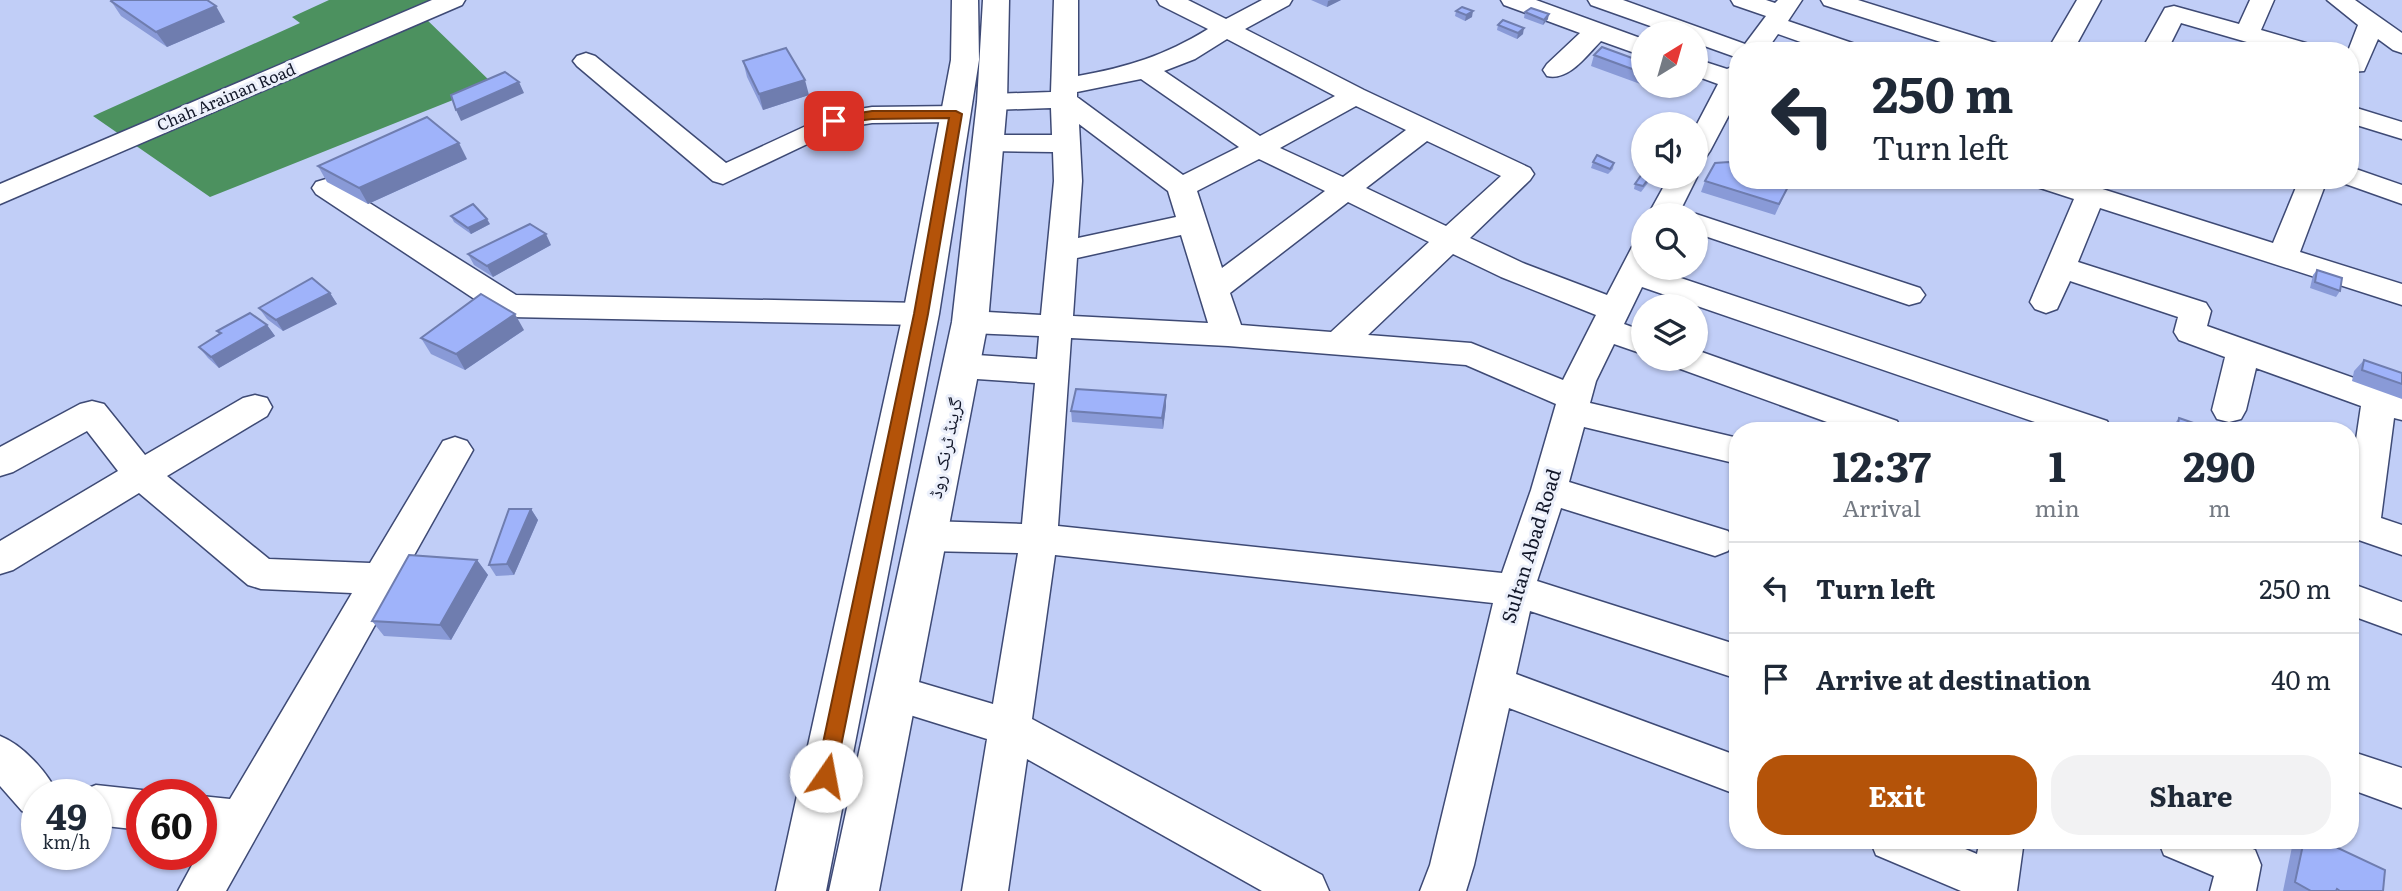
<!DOCTYPE html>
<html lang="en">
<head>
<meta charset="utf-8">
<style>
	body { margin:0; font-family:Literata,"Noto Naskh Arabic",serif; background:#f2f2f3; color:#1f2937; height:100vh; display:flex; flex-direction:column; font-size:26px; white-space:nowrap }
	* { box-sizing:border-box; margin:0 }
	p { font-size:23px; color:#747a83 }
	.icon { flex:none; width:38px; height:38px; fill:none; stroke:currentColor; stroke-width:2; stroke-linecap:round; stroke-linejoin:round }
	.map { position:relative; flex:1; overflow:hidden }
	.sheet { position:absolute; left:1729px; top:422px; width:630px; height:427px; display:flex; flex-direction:column; background:#fff; border-radius:28px; box-shadow:0 2px 5px #0004 }
	.sheet>* { flex:none }
	.top-card { position:absolute; left:1729px; top:42px; width:630px; height:147px; border-radius:28px; box-shadow:0 2px 5px #0004; background:#fff; color:#1f2937; overflow:hidden }
	.needle { width:46px; rotate:37deg }
	.controls { position:absolute; left:1631px; top:21px; display:grid; gap:14px }
	.controls a { display:grid; place-items:center; width:77px; height:77px; border-radius:50%; background:#fff; box-shadow:0 2px 5px #0004; font-size:35px }
	.speed { position:absolute; left:21px; top:779px; display:flex; gap:14px; font-size:35px; font-weight:700; text-align:center }
	.speed>* { display:grid; place-content:center; width:91px; height:91px; border-radius:50%; background:#fff; box-shadow:0 2px 5px #0004; line-height:1 }
	.speed small { font-size:18px; font-weight:400 }
	.speed .limit { border:10px solid #d22; background:#fff; color:#111 }
	.pin { position:absolute; display:grid; place-items:center; width:60px; height:60px; color:#fff; margin:-30px; border-radius:14px; box-shadow:0 4px 10px #0006 }
	.me { position:absolute; width:77px; margin:-38px; rotate:12deg; stroke-linejoin:round; filter:drop-shadow(0 0 5px #0008) }
	.turn { display:flex; align-items:center; gap:24px; height:147px; padding:0 28px; font-size:32px }
	.turn .icon { width:91px; height:91px; stroke-width:2.5 }
	.turn b { display:block; font-size:49px; line-height:60px }
	.eta { display:flex; justify-content:space-evenly; align-items:center; height:119px; text-align:center }
	.eta b { font-size:42px; font-weight:700; line-height:49px }
	.primary-button { display:flex; gap:14px; margin-top:auto; padding:14px 28px }
	.primary-button a { flex:1; height:80px; border-radius:28px; background:#b45309; color:#fff; font-size:28px; font-weight:700; line-height:80px; text-align:center }
	.primary-button a+a { background:#f2f2f3; color:#1f2937 }
	ul { padding:0; list-style:none }
	li { display:flex; align-items:center; gap:21px; height:91px; padding:0 28px; border-top:2px solid #e0e1e3 }
	li div { flex:1 }
	li b { display:block; font-size:26px }
	li em { font-style:normal }
	.map>svg:first-child { display:block }
</style>
</head>
<body>
<div class="map">
<svg width="2402" height="891" viewBox="0 0 2402 891">
	<rect width="100%" height="100%" fill="#c1cef7"/>
	<path fill="#4c915f" d="M329,0H453L422,15L493,84L210,197L93,116L300,23L292,17Z"/>
	<g fill="none" stroke-linecap="round" stroke-linejoin="round">
		<g stroke="#3e4a75" stroke-width="3">
			<path id="minor" d="M432,0H465L462,5L0,204V184Z
				M1054,0H1078V76C1128,67 1164,56 1208,29L1160,5L1157,0H1188L1226,19L1262,0H1292L1289,5L1245,29L1364,90L1530,168L1534,174L1530,180L1470,238L1523,263L1607,295L1632,247L1643,244V268H1651L2107,421L2112,430H2058L1642,287L1624,324L1643,331V354L1614,344L1596,381L1590,403L1738,438V464L1584,427L1569,482L1728,531L1734,541L1728,551L1715,556L1561,508L1537,581L1738,645V679L1530,611L1516,674L1738,756V795L1509,708L1474,865L1466,891H1420L1430,865L1493,603L1055,555L1032,719L1322,875L1329,891H1262L1027,759L1008,891H962L987,739L881,706L875,693L881,680L895,675L993,704L1018,553L927,551L914,546L908,536L914,526L927,521L1022,524L1035,383L962,378L950,374L945,366L950,358L962,354L1037,359L1039,336L970,333L959,330L954,322L959,314L970,311L1041,315L1054,181L1053,152L988,151L978,149L974,143L978,137L988,135H1052L1051,108L992,110L983,108L979,102L983,96L992,94L1051,92ZM1227,39L1335,96L1260,136L1164,71L1195,59ZM1141,79L1239,147L1183,175L1077,97V92ZM1356,106L1406,130L1343,177L1280,148ZM1079,124L1168,191L1176,217L1078,238L1082,181ZM1427,141L1501,176L1446,226L1366,188ZM1259,159L1325,191L1222,268L1197,191ZM1348,202L1429,242L1331,332L1241,325L1230,293ZM1181,235L1208,323L1073,316L1077,258ZM1453,254L1501,277L1596,315L1563,380L1471,343L1368,335ZM1071,338L1228,346L1466,365L1556,404L1531,490L1502,573L1058,526Z
				M1501,0H1536L1643,39V56L1601,41C1586,56 1569,81 1547,76L1543,70L1547,64L1580,33L1504,5Z
				M1588,0H1623L1745,44L1766,16L1734,5L1731,0H1766L1775,3L1778,0H1802L1788,21L1861,46L1865,51H1826L1778,34L1766,51H1738V58L1696,43V33H1670L1591,5Z
				M1821,0H1858L2005,46L2009,51H1969L1824,5Z
				M2077,0H2101L2073,51H2047Z
				M2250,0H2274L2261,30L2316,46L2320,51H2278L2181,23L2167,51H2141L2165,8L2174,6L2239,24Z
				M2327,0H2355L2402,33V53L2393,50L2378,39L2364,71L2350,72V51H2348L2358,25Z
				M586,53L595,56L726,163L834,113L872,107L956,106L966,108L970,114L966,120L956,122L872,123L841,128L723,184L713,181L577,66L573,61L577,56Z
				M1696,59L1727,69L1738,64V98L1710,151L1706,157L1696,159V126L1718,84L1696,76Z
				M2350,106L2402,122V139L2350,123Z
				M2350,167L2402,185V204L2340,182L2339,180H2350Z
				M1696,175L1697,177L1678,215H1648L1669,177Z
				M326,179L336,182L516,295L921,303L932,306L937,314L932,322L921,325L510,317L479,302L316,194L312,188L316,182Z
				M2030,180H2074L2273,243L2299,180H2327L2300,252L2402,284V305L2100,208L2078,262L2206,303L2211,311L2207,326L2402,395V420L2394,418L2381,518L2402,525V555L2350,537V480L2361,406L2256,368L2246,410L2241,419L2229,422L2217,419L2212,410L2225,357L2179,340L2174,332L2178,317L2070,281L2057,309L2046,313L2035,309L2030,302L2074,199L2034,186Z
				M1696,214L1920,288L1925,295L1920,302L1909,305L1696,233V215H1690Z
				M1696,350L1897,421L1902,430H1849L1675,367L1671,359H1696Z
				M255,395L267,398L272,407L267,416L167,476L269,559L370,563L443,441L455,437L467,441L473,450L226,891H178L198,854H201V848L208,837L201,836V796L230,799L352,593L261,589L248,585L139,493L13,570L0,574V541L118,471L87,431L13,472L0,476V447L80,404L92,401L104,404L145,455L243,398Z
				M2350,583L2402,602V634L2350,615Z
				M0,736C23,745 47,772 58,794H37V817L22,811L0,786Z
				M2350,751L2402,768V808L2350,789Z
				M96,785L142,790L154,794H142V830L96,825V794H79L81,791Z
				M1870,840H1944L1977,854L1980,840H2024L2017,891H1961L1876,855Z
				M2158,840H2231L2255,850L2261,865L2256,891H2210L2214,876L2164,855Z"/>
		</g>
		<g stroke="#3e4a75" stroke-width="3">
			<path id="major" d="M952,0H978L979,60L939,314L826,891H776L903,314L951,60Z
				M983,0H1009L1007,102L988,322L879,891H829L952,322L977,102Z"/>
		</g>
		<use href="#minor" fill="#fff" fill-rule="evenodd"/>
		<use href="#major" fill="#fff" fill-rule="evenodd"/>
	</g>
	<path fill="#899ad7" d="M1311,0H1341L1327,7Z
		M111,1L225,22L167,47L121,16Z
		M1456,11L1472,17L1465,21L1455,16Z
		M1525,12L1548,19L1543,25L1524,18Z
		M1498,25L1523,34L1517,39L1497,30Z
		M1594,55L1643,62V85L1591,66Z
		M743,61L809,95L763,110L747,77Z
		M467,159L368,204L327,182L318,166Z
		M1593,162L1614,163L1613,169L1608,174L1591,168Z
		M1650,177H1677L1675,181L1670,187L1649,179L1648,183L1641,192L1634,189L1635,184Z
		M1738,180H1804L1799,189L1789,185L1775,215L1701,192L1705,181Z
		M451,216L490,224L471,234L454,222Z
		M551,245L493,277L474,265L468,254Z
		M2317,270L2340,291L2336,297L2310,288L2313,275Z
		M330,293L337,304L283,331L267,319L259,308Z
		M267,325L275,336L219,368L208,358L199,347L219,334L217,331Z
		M524,330L465,370L431,354L421,338Z
		M2364,360L2402,373V399L2352,381L2354,371Z
		M1166,395V406L1163,429L1072,422L1071,411Z
		M2179,418L2208,430H2174L2175,423Z
		M531,509L538,520L514,575L496,576L489,565Z
		M477,560L488,575L451,640L384,636L372,621Z
		M2295,840H2321L2383,891H2283L2293,842Z"/>
	<path fill="#6f7daf" d="M1331,0H1341L1327,7L1328,1Z
		M216,6L225,22L167,47L156,32Z
		M1473,11L1472,17L1465,21L1466,15Z
		M1549,14L1548,19L1543,25L1544,20Z
		M1524,28L1523,34L1517,39L1518,33Z
		M805,80L809,95L763,110L759,94Z
		M519,82L524,93L461,121L456,110Z
		M459,143L467,159L368,204L359,188Z
		M487,219L490,224L471,234L468,228Z
		M546,234L551,245L493,277L487,266Z
		M330,293L337,304L283,331L276,320Z
		M515,314L524,330L465,370L456,354Z
		M267,325L275,336L219,368L211,357Z
		M1166,395V406L1163,429L1162,418Z
		M531,509L538,520L514,575L507,564Z
		M477,560L488,575L451,640L440,625Z"/>
	<path fill="#9fb3fa" stroke="#6f7daf" stroke-width="2" d="M112,0H207L216,6L156,32L111,1Z
		M1462,7L1473,11L1466,15L1456,11Z
		M1531,8L1549,14L1544,20L1525,12Z
		M1503,20L1524,28L1518,33L1498,25Z
		M1602,47L1643,62V73L1594,55Z
		M786,48L805,80L759,94L743,61Z
		M505,72L519,82L456,110L451,95Z
		M427,117L459,143L359,188L318,166Z
		M1597,155L1614,163L1610,169L1593,162Z
		M1729,162L1738,165V180H1782L1790,183L1779,204L1705,181L1715,163Z
		M1642,174L1643,177L1649,178L1643,186L1635,184Z
		M1659,177H1676L1672,182Z
		M473,204L487,219L468,228L451,216Z
		M530,224L546,234L487,266L468,254Z
		M2317,270L2342,278L2340,291L2315,282Z
		M312,278L330,293L276,320L259,308Z
		M481,294L515,314L456,354L421,338Z
		M250,313L267,325L211,357L199,347L221,333L217,331Z
		M2364,360L2402,373V384L2362,370Z
		M1076,389L1166,395L1162,418L1071,411Z
		M2179,418L2208,428V430H2177Z
		M509,509H531L507,564L489,565Z
		M409,555L477,560L440,625L372,621Z
		M2304,840H2321L2385,870L2383,891H2340L2337,889L2336,891H2311L2295,882Z"/>
	<path fill="#b45309" stroke="#753606" stroke-width="2" d="M872,111H956L962,114L928,314L835,776L833,783L826,785L819,783L816,776L914,314L949,118L872,119L834,124L828,121L834,117Z"/>
	<g text-anchor="middle" stroke-width="6" stroke-linejoin="round" paint-order="stroke">
		<g font-size="16" fill="#121729" stroke="#ecf0fb">
			<text transform="translate(226 97) rotate(-23)" y="6">Chah Arainan Road</text>
		</g>
		<g font-size="19" fill="#121729" stroke="#ecf0fb">
			<text transform="translate(945 448) rotate(-78)" y="7">گرینڈ ٹرنک روڈ</text>
			<text transform="translate(1531 546) rotate(-73)" y="7">Sultan Abad Road</text>
		</g>
	</g>
</svg>
<div class="controls">
<a><svg class="needle" viewBox="-14 -14 28 28"><path d="M0-13l5 13h-10z" fill="#e53935"/><path d="M0 13l5-13h-10z" fill="#747a83"/></svg></a>
<a><svg class="icon" aria-label="sound" viewBox="0 0 24 24"><path d="M4 9h4l5-4v14l-5-4H4zM17 9q2 3 0 6"/></svg></a>
<a><svg class="icon" aria-label="search" viewBox="0 0 24 24"><circle cx="10" cy="10" r="6"/><path d="M15 15l6 6"/></svg></a>
<a><svg class="icon" aria-label="layers" viewBox="0 0 24 24"><path d="M12 4l9 5-9 5-9-5zM3 14l9 5 9-5"/></svg></a>
</div>
<div class="speed"><div>49<small>km/h</small></div><div class="limit">60</div></div>
<div class="pin" style="left:834px;top:121px;background:#d93025"><svg class="icon" aria-label="arrive" viewBox="0 0 24 24"><path d="M6 21V4h12l-3 4 3 4H6"/></svg></div>
<svg class="me" style="left:826px;top:776px" viewBox="-20 -20 40 40"><circle r="19" fill="#fff"/><path d="M0-13L10 11 0 6-10 11z" fill="#b45309"/></svg>
<div class="top-card">
<div class="turn"><svg class="icon" aria-label="left" viewBox="0 0 24 24"><path d="M17 20v-9H6M10 6l-5 5 5 5"/></svg><div><b>250 m</b>Turn left</div></div>
</div>
<section class="sheet">
<div class="eta">
<div><b>12:37</b><p>Arrival</p></div>
<div><b>1</b><p>min</p></div>
<div><b>290</b><p>m</p></div>
</div>
<ul>
<li><svg class="icon" aria-label="left" viewBox="0 0 24 24"><path d="M17 20v-9H6M10 6l-5 5 5 5"/></svg><div><b>Turn left</b></div><em>250 m</em></li>
<li><svg class="icon" aria-label="arrive" viewBox="0 0 24 24"><path d="M6 21V4h12l-3 4 3 4H6"/></svg><div><b>Arrive at destination</b></div><em>40 m</em></li>
</ul>
<div class="primary-button"><a>Exit</a><a>Share</a></div>
</section>
</div>
</body>
</html>
